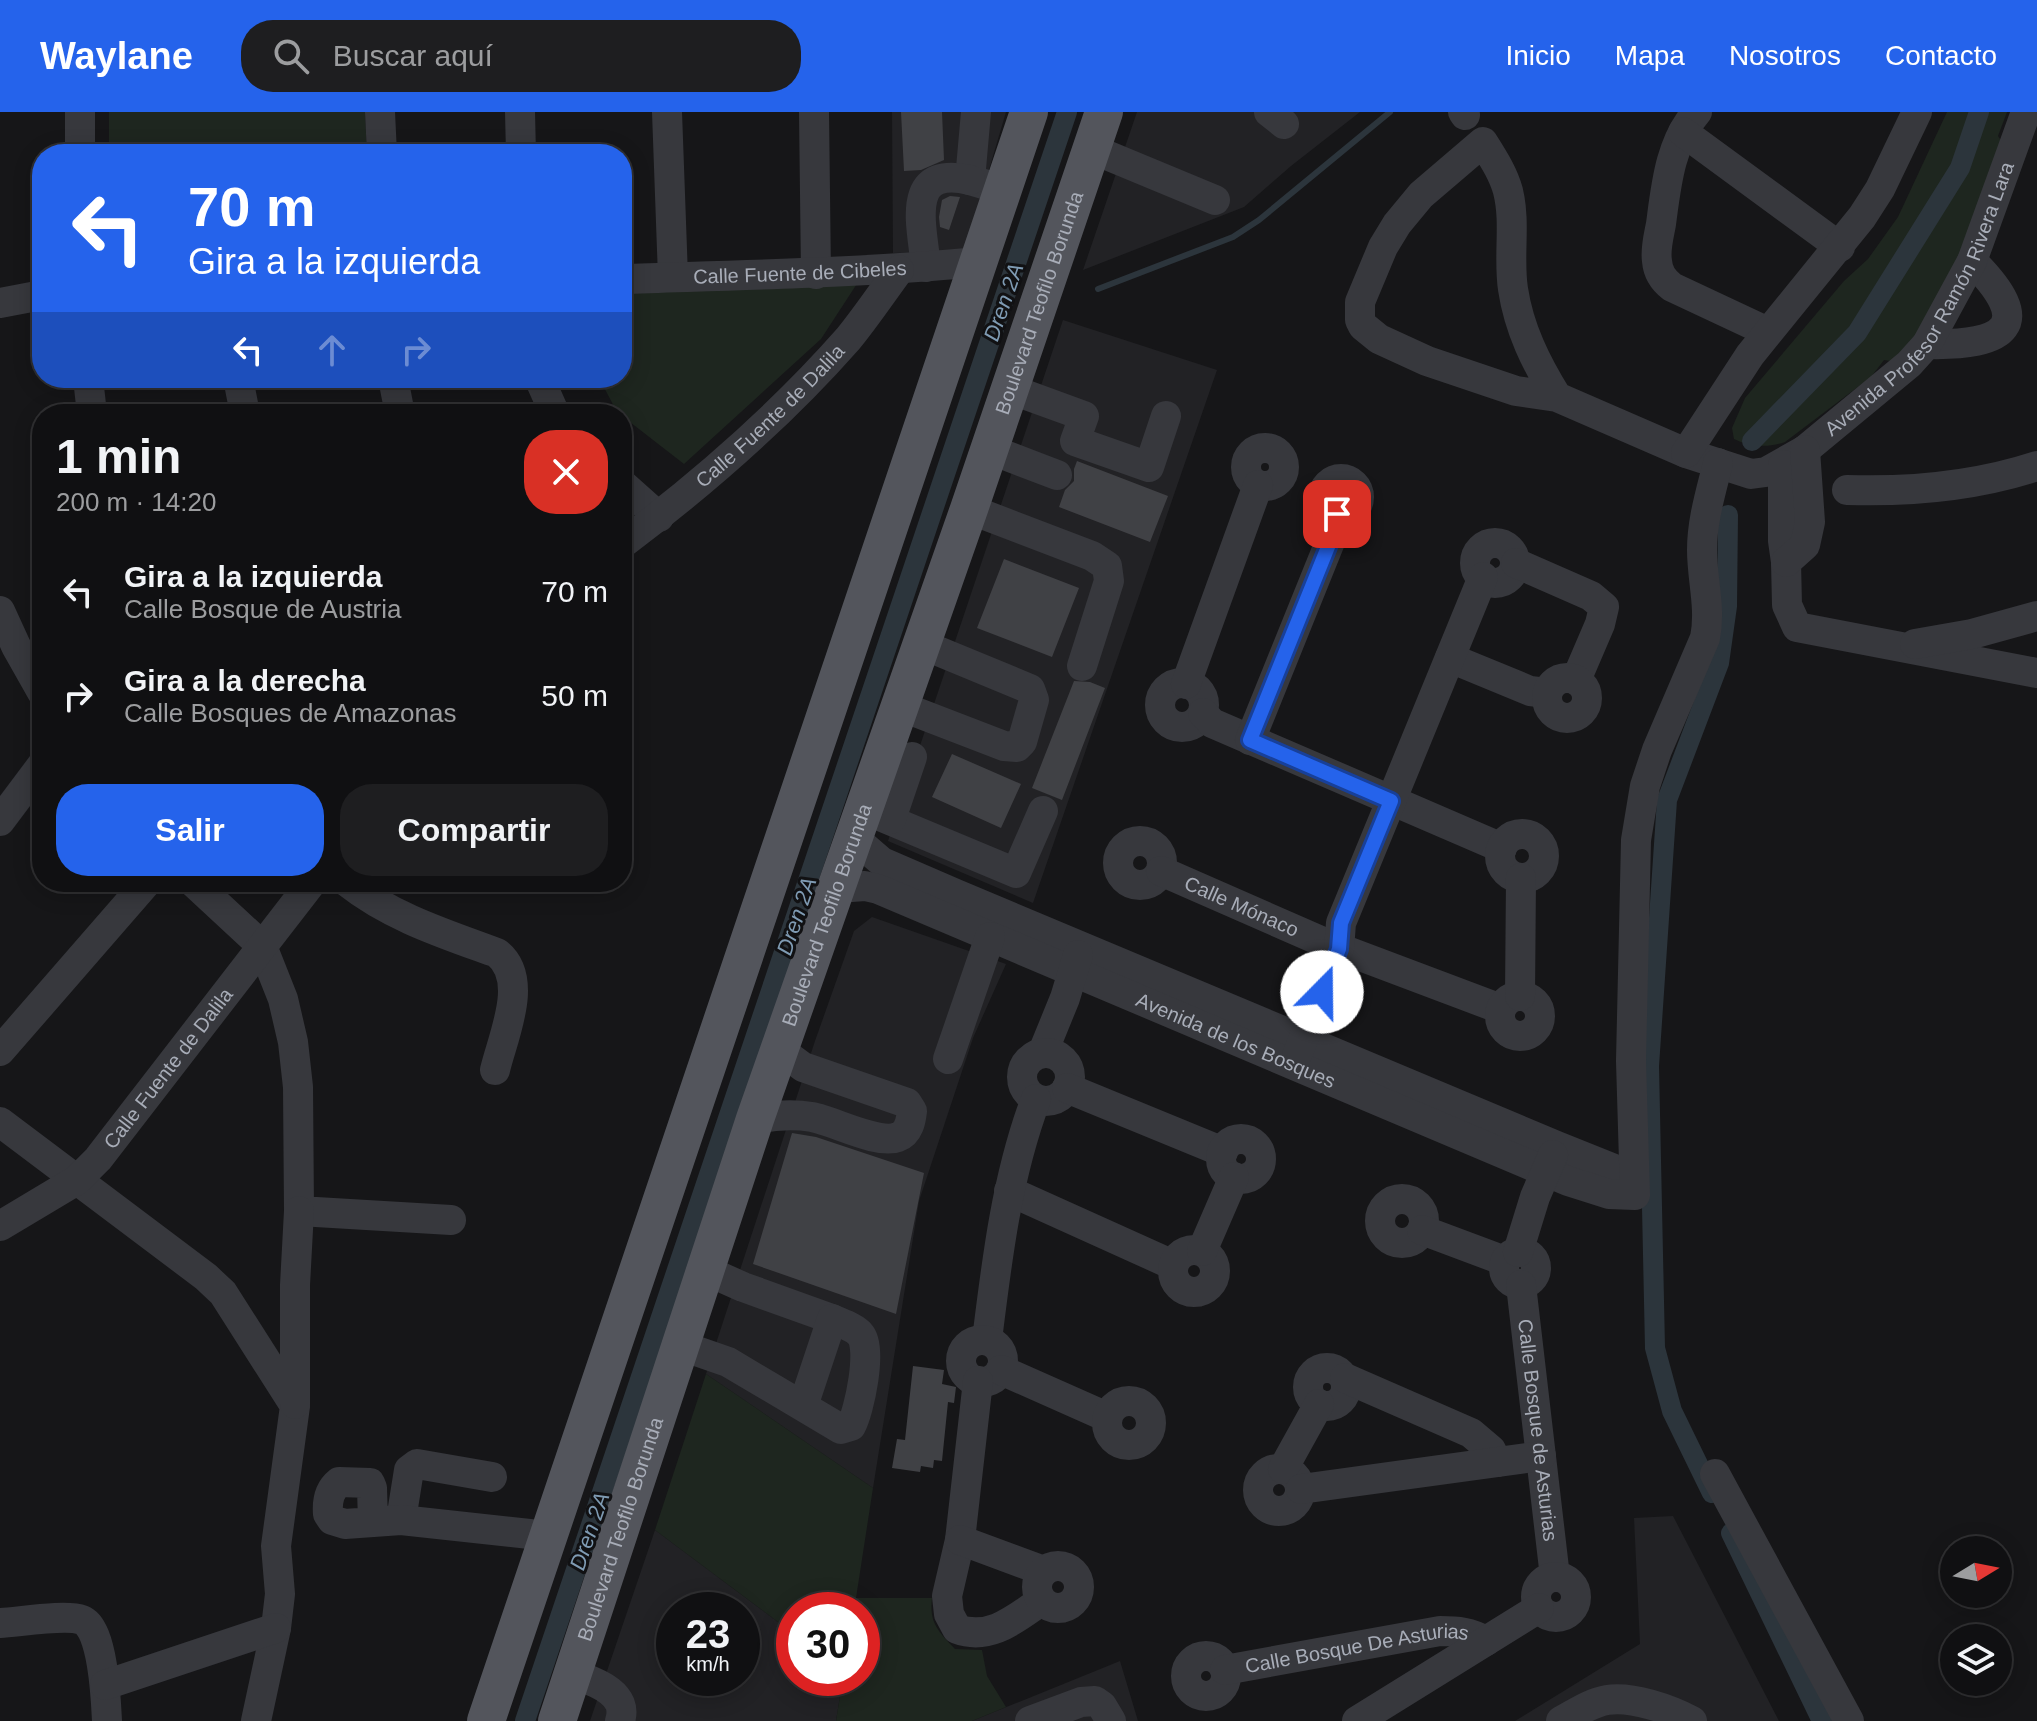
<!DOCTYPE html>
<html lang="es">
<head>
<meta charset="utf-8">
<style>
	body { margin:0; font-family:Arial,sans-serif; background:#1e1e20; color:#f1f3f6; height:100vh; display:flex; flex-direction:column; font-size:30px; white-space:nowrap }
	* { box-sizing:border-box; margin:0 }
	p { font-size:26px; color:#9c9d9f }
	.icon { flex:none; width:44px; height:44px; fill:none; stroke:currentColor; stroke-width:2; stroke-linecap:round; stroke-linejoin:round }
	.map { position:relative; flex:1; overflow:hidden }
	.details { position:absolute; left:32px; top:292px; width:600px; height:488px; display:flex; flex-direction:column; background:#101012; border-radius:32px; box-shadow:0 4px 20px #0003,0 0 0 2px #303032 }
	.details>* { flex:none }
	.banner { position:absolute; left:32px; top:32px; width:600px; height:244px; border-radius:32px; box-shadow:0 4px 20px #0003,0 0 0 2px #303032; background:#2563eb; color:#fff; overflow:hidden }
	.needle { width:52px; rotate:80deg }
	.buttons { position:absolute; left:1940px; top:1424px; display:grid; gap:16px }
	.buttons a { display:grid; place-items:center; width:72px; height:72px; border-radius:50%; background:#101012; box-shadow:0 4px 20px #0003,0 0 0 2px #303032; font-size:40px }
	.speed { position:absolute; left:656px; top:1480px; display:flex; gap:16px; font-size:40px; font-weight:700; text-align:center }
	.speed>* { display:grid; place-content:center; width:104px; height:104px; border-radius:50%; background:#101012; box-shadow:0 4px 20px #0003,0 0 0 2px #303032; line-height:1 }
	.speed small { font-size:20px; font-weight:400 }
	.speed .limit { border:12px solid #d22; background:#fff; color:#111 }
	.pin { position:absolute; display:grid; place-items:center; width:68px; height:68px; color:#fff; margin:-34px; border-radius:16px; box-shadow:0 4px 12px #0006 }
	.me { position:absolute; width:88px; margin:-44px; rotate:22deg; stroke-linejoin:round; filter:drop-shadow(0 0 6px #0008) }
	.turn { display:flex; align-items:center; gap:28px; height:168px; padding:0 24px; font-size:36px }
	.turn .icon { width:104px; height:104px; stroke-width:2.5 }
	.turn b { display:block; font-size:56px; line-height:68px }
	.lanes { display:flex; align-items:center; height:76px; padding:0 24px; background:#0003; justify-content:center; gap:40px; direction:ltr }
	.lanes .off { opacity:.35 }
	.round { display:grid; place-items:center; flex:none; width:84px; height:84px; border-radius:32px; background:#1e1e20 }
	.head { display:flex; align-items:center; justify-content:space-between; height:136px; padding:0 24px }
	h1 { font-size:48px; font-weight:700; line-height:60px }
	.action { display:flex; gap:16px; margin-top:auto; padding:16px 24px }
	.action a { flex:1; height:92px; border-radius:32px; background:#2563eb; color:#fff; font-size:32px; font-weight:700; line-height:92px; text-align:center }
	.action a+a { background:#1e1e20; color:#f1f3f6 }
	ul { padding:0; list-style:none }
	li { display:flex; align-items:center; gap:24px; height:104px; padding:0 24px }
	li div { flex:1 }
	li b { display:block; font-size:30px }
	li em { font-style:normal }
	header { display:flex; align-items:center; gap:48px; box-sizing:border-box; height:112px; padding:0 40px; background:#2563eb; color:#fff }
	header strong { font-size:38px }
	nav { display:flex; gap:44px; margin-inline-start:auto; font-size:28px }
	.search { width:560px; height:72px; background:#1e1e20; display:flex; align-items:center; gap:20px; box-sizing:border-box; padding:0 28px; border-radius:32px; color:#9c9d9f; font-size:30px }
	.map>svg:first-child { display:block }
</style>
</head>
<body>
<header>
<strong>Waylane</strong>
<div class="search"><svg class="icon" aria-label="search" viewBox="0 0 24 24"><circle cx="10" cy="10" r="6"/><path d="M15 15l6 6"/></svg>Buscar aquí</div>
<nav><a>Inicio</a><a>Mapa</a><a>Nosotros</a><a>Contacto</a></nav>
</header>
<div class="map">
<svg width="2037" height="1609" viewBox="0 0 2037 1609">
	<rect width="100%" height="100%" fill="#161618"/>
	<path fill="#222225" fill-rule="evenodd" d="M892,0H1006L965,139L893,141Z
		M1137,0H1360L1291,54L1244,95L1083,158Z
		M1063,208L1217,258L1033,791L888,729Z
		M872,805L1006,852L973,926L919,1089L873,1376L706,1262L815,929L854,819Z
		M1673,1404L1779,1609H1515L1640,1532L1634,1406Z
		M655,1418L794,1522V1566H843L836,1609H590ZM674,1498H742V1566H674Z
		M1120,1549L1138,1609H972Z"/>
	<path fill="#1e261f" d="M109,0H365L367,42H109Z
		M1947,0H2007L1998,24L2004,33L1955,160L1928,209L1897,250L1884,248L1871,265L1785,330C1768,336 1750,335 1734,327L1732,316L1745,286L1844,169L1868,147L1898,105Z
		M862,164L821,227L684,352L617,300L599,266H622V182Z
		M706,1262L873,1376L856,1486H932C929,1511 938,1519 955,1537L982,1538L987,1564L1006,1595L972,1609H836L843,1566H862V1498H794V1522L655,1418Z"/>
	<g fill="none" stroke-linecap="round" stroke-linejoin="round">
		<path stroke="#2c353c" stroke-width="6" d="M1098,177L1233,125L1259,108L1390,0"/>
		<path stroke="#2c353c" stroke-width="20" d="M1752,329L1857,221L1960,56L1979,0
			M1712,1381L1672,1299L1655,1236L1649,954L1667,688L1719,551L1727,494L1728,403
			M1731,1421L1822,1609
			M525,1609L1067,0"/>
	</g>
	<path fill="#404145" d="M901,0H942L944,48L921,58L904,59Z
		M950,84L960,85L949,118L940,115L939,105L942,88Z
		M1077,349L1168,384L1150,430L1059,395L1065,378L1074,369V357Z
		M1004,447L1079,476L1052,545L977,516Z
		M1074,569L1090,570L1105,576L1062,688L1032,676Z
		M952,642L1021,672L1001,716L932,685Z
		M792,1021L816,1025L924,1061L896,1202L753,1152Z
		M913,1254L944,1258L942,1272L956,1275L954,1291L948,1290L942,1349L934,1348L933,1356L921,1354L920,1360L892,1356L897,1327L905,1328Z"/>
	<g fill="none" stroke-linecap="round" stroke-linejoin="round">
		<g stroke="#37383d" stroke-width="30">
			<path d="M380,0L382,42"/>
			<path d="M520,0L521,42"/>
			<path d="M667,0L673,165"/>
			<path d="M814,0L816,162"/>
			<path d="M976,0L970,68L987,73"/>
			<path d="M1269,0L1284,12"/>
			<path d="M1463,0L1465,3"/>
			<path d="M1697,0C1670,30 1666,74 1661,112C1659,123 1655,137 1657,149C1658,161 1663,168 1672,175L1768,220"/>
			<path d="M1683,20L1840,135"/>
			<path d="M1092,37L1215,88"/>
			<path d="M80,42V0"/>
			<path d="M926,155C922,113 904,53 970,68"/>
			<path id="s1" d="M622,167C741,163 860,161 979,150"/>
			<path d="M0,191L42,183"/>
			<path d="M1927,232C2006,234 2037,213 1972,149"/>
			<path d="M88,266L92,302"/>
			<path d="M238,266L245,302"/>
			<path d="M393,266L400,302"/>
			<path d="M539,266L555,302"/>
			<path d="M1010,277L1084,304L1075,329L1149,355L1166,304"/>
			<path id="s2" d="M1557,285C1536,251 1519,217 1513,177C1508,145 1516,111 1508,79C1503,61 1493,46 1483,30L1421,83L1397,112L1383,135L1360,190V208L1363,214L1379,227L1427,249L1516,279L1557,285L1686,341L1751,362L1766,360L1805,338L1909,252L1927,232L1972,149L2026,0"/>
			<circle cx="1265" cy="355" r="19"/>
			<path d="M989,337L1057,363"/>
			<path d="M1686,341L1750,243L1862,105L1880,77L1917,0"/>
			<path d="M1783,353V429L1786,450L1787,493L1797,515L2037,561"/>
			<circle cx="1341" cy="385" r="18"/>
			<path d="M622,372L659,405"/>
			<path d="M1847,378C1911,380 1976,374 2037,354"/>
			<path d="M969,397L1092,444L1107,454L1109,469L1082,554"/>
			<circle cx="1495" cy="451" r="20"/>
			<path id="s3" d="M622,432C703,371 781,303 848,227C866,205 882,181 899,158"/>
			<path d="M1786,450L1805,433L1810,410L1805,338"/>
			<path d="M1516,451L1591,484L1604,495L1600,512L1576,568"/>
			<path d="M0,499L16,534L42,580"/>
			<path d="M1915,532L1972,522L2037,504"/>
			<path d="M1450,546L1530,579L1547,581"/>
			<circle cx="1567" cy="586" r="20"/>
			<circle cx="1182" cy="593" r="22"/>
			<path d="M1186,572L1258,373"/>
			<path d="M900,594L1004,634L1017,635L1022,630L1034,588L1030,577L921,532"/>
			<path d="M1203,601L1212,611L1502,736"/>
			<path d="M1250,628L1334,420L1337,402"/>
			<path d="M863,697L1016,761L1043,699"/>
			<path d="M891,707L912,645"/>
			<path d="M0,709L42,653"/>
			<circle cx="1522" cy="744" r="22"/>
			<path d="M853,725L882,750L956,782L1557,1034L1614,1057L1634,1060"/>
			<circle cx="1140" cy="751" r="22"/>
			<path id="s4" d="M1161,759L1323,830L1501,897"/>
			<path d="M193,770L262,834L283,887L293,930L298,975L299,1099L451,1108"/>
			<path d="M347,770C391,805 445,822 497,841C530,867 503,924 495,958"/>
			<path id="s5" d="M837,776L865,774L878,777L1568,1069L1609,1082L1635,1083L1631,949L1636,728L1645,674L1657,638L1705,526C1711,496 1702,468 1702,438C1702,408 1711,380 1718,351"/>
			<circle cx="1520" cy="904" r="20"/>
			<path d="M1520,884L1521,766"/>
			<path d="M0,939L147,770"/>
			<path d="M1043,940L1065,886L1078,843"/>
			<circle cx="1046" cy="965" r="24"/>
			<path d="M1297,943L1339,837L1341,811L1483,465"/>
			<path d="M948,947L990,825"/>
			<path d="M1067,976L1223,1040"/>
			<path d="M755,1007C775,1003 793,1002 812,1005C834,1009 878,1033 898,1025C909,1021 911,1008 912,999L907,991L803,955L780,938"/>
			<path d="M0,1010L206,1165L223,1181L295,1294L276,1434L280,1482L276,1516L256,1609"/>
			<circle cx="1241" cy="1047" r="20"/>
			<path d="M1009,1079L1173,1153"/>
			<circle cx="1402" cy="1109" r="22"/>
			<path id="s6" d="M0,1114L77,1068L98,1047L312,770"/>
			<path d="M1422,1118L1505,1149"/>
			<circle cx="1194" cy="1159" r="21"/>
			<path d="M1202,1139L1234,1065"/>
			<circle cx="1520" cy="1156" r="16"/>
			<path d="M1518,1140L1535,1085L1553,1043"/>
			<path d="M705,1158L743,1175L832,1207"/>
			<path id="s7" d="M1521,1173L1555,1465"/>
			<path d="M987,1228C997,1146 1007,1064 1036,987"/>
			<circle cx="982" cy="1249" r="21"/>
			<path d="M682,1234L728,1250L841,1317L851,1314C859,1300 873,1235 860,1222C854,1215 840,1211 832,1207L803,1294"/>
			<circle cx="1327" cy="1275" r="19"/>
			<path d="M1001,1258L1107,1305"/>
			<path d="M1345,1266L1471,1321L1491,1338L1497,1350"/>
			<path d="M978,1269L960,1428L947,1484L949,1502L957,1517C990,1529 1015,1507 1041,1489"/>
			<circle cx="1129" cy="1311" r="22"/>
			<path d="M295,1292V1173L299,1099"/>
			<circle cx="1279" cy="1378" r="21"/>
			<path d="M1283,1357L1319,1292"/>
			<path d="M1715,1362L1849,1609"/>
			<path d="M1301,1377L1541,1344"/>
			<path d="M401,1408L409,1358L417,1352L492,1365"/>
			<path d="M373,1410L372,1376L370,1371L339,1370C329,1378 327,1390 328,1402L332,1408L345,1412L401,1408L548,1424"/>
			<path d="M960,1428L1044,1459"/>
			<circle cx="1058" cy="1475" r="21"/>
			<circle cx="1556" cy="1485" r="20"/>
			<path d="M0,1511C19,1510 66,1502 82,1508C103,1516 106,1588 107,1609"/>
			<circle cx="1206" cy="1564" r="20"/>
			<path id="s8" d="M1225,1558L1440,1519C1458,1519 1470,1520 1486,1529"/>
			<path d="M574,1562C595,1570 629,1581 620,1609"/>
			<path d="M105,1573L276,1516"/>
			<path d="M1030,1609L1081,1590L1095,1589L1102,1594L1111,1609"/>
			<path d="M1357,1609L1539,1496"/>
			<path d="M1561,1609C1576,1601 1590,1591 1607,1588C1632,1584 1669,1597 1692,1609"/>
		</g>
		<g stroke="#53555c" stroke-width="38">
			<path d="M486,1609L1029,0"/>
			<path id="s9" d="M557,1609L755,1007L969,397L1104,0"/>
		</g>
	</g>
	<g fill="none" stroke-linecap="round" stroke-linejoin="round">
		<g stroke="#184099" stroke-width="20">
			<path id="route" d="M1322,880L1339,837L1341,811L1391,689L1250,628L1334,420L1337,402"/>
		</g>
		<use href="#route" stroke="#2563eb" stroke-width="14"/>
	</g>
	<g text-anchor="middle" stroke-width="6" stroke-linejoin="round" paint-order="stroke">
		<g font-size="20" fill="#a8adb8" stroke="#111113">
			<text dy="7" stroke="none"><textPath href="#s1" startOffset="178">Calle Fuente de Cibeles</textPath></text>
			<text dy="7" stroke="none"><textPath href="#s2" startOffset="1174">Avenida Profesor Ramón Rivera Lara</textPath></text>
			<text dy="7" stroke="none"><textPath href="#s9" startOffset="1498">Boulevard Teofilo Borunda</textPath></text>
			<text dy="7" stroke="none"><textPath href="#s3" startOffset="196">Calle Fuente de Dalila</textPath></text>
			<text dy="7" stroke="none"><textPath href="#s4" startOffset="88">Calle Mónaco</textPath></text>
			<text dy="7" stroke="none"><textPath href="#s9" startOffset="850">Boulevard Teofilo Borunda</textPath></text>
			<text dy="7" stroke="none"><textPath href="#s5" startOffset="430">Avenida de los Bosques</textPath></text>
			<text dy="7" stroke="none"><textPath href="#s6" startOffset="234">Calle Fuente de Dalila</textPath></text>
			<text dy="7" stroke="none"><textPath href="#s7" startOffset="146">Calle Bosque de Asturias</textPath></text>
			<text dy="7" stroke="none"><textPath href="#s9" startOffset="202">Boulevard Teofilo Borunda</textPath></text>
			<text dy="7" stroke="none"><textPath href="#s8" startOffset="134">Calle Bosque De Asturias</textPath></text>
		</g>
		<g font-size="22" font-style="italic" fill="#7f9bb3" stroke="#111113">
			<text transform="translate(1003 190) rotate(-71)" y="8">Dren 2A</text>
			<text transform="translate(796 804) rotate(-71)" y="8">Dren 2A</text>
			<text transform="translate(589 1419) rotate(-71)" y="8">Dren 2A</text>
		</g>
	</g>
</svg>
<div class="buttons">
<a><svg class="needle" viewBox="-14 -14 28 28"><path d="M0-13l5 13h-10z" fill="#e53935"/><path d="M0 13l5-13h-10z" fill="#9c9d9f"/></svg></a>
<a><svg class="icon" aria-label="layers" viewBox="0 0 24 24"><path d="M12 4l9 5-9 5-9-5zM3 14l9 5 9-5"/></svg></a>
</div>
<div class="speed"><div>23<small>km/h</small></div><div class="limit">30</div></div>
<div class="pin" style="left:1337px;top:402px;background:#d93025"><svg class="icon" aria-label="arrive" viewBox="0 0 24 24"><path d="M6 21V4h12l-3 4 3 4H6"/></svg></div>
<svg class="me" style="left:1322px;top:880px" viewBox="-20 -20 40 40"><circle r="19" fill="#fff"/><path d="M0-13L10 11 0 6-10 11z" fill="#2563eb"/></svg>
<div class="banner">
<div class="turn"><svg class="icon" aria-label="left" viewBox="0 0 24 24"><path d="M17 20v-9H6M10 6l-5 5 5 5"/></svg><div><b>70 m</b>Gira a la izquierda</div></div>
<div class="lanes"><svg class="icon" aria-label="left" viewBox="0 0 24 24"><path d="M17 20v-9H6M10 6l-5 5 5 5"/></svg><svg class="icon off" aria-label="ahead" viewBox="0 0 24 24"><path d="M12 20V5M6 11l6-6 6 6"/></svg><svg class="icon off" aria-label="right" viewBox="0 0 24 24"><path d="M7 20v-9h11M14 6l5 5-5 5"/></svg></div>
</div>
<section class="details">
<div class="head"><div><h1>1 min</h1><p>200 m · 14:20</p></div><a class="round" style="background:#d93025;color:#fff"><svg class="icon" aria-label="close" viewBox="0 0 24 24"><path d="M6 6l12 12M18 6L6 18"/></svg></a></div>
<ul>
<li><svg class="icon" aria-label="left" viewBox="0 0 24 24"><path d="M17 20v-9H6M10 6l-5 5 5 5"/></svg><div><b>Gira a la izquierda</b><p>Calle Bosque de Austria</p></div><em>70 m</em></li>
<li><svg class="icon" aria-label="right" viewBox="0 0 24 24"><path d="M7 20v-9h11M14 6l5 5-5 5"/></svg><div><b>Gira a la derecha</b><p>Calle Bosques de Amazonas</p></div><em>50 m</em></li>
</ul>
<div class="action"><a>Salir</a><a>Compartir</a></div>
</section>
</div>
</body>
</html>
